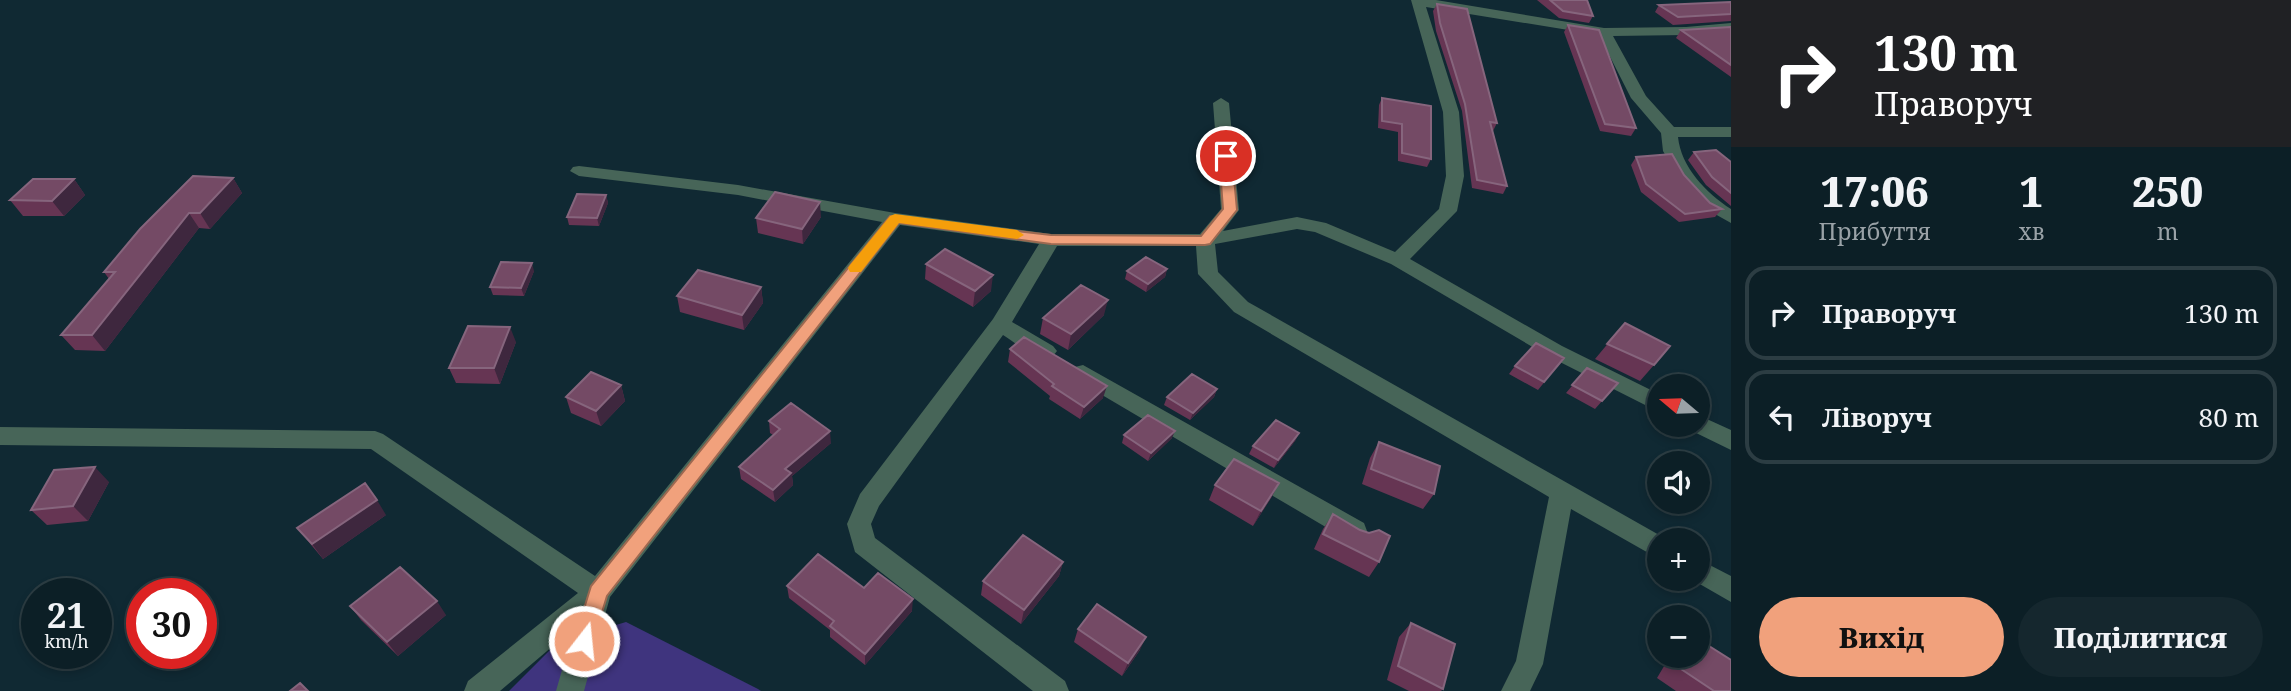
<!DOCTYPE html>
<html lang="uk">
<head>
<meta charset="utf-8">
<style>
	body { margin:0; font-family:"Noto Serif",serif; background:#15272e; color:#f1f3f6; height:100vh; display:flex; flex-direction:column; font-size:26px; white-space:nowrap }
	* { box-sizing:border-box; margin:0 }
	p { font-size:23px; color:#9aa2a7 }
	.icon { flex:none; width:38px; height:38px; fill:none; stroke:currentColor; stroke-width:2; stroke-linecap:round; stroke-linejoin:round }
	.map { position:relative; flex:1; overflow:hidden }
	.details { display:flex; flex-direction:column; background:#0c1f26; width:560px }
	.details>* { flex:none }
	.guide { background:#202124; color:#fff; overflow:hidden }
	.needle { width:46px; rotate:289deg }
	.controls { position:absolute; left:1647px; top:374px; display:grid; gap:14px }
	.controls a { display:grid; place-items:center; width:63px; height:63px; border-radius:50%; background:#0c1f26; box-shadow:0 4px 10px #0003,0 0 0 2px #2c3d43; font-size:35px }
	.speed { position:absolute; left:21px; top:578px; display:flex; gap:14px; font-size:35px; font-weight:700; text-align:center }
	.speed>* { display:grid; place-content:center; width:91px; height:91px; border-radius:50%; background:#0c1f26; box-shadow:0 4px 10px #0003,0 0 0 2px #2c3d43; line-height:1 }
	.speed small { font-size:18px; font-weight:400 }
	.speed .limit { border:10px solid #d22; background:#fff; color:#111 }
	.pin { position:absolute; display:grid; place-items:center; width:60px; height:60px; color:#fff; margin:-30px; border:4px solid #fff; border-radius:50%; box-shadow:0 2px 7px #0007 }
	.me { position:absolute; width:77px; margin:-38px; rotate:16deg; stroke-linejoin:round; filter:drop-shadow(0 0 5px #0008) }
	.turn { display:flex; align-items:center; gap:24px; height:147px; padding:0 28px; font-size:32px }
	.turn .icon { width:91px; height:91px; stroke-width:2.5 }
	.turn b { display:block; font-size:49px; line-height:60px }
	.eta { display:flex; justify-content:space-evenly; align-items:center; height:119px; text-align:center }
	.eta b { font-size:42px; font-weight:800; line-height:49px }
	.cta { display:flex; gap:14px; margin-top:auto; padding:14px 28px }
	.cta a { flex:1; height:80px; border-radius:42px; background:#f1a17c; color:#111; font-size:28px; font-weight:800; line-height:80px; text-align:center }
	.cta a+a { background:#15272e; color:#f1f3f6 }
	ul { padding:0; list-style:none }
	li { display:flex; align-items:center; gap:21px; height:94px; margin:0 14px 10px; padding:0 14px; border:4px solid #2c3d43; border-radius:21px }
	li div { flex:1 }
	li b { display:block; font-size:26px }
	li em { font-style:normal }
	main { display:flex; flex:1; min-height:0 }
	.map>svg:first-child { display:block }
</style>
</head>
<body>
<main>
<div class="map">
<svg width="1731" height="691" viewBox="0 0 1731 691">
	<rect width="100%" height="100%" fill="#102933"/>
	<path fill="#3f347e" d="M626,622L758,689L761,691H509L558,642Z"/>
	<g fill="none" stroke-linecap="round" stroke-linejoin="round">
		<path fill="#476558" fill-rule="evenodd" d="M1411,0H1436L1604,28L1686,27L1731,23V31L1686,35L1613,36L1646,96L1674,127H1731V137H1678C1681,167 1706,193 1731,209V223L1706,209L1680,181L1663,151L1661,133L1631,98L1599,35L1426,7L1459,112L1464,176L1457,211L1410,259L1562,346L1659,394V412L1548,356L1391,264L1315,232L1297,229L1215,244L1218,272L1248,302L1668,540L1659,541V559L1571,509L1543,664L1530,691H1501L1516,661L1549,497L1234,312L1198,274L1196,246H1057L1012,322L1053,346L1057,351L1053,356C1037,361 1017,344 1003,335L879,506L871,524L875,538L1065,681L1069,691H1033L855,552L847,524L860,494L993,319L1039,244L900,225L610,597L584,691H556L574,628L500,691H464L468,681L578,593L371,449L0,445V427L375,431L383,434L595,576L882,222L738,195L579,176L570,171L573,167L579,166L738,185L895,213L1051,234H1200L1221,209L1213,103L1221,98L1229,103L1239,210L1223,231L1297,217L1326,223L1395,252L1439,209L1446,176L1443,112Z
			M1083,365L1364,523L1367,531L1364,539L1355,542L1346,539L1075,379L1072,373L1075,367Z
			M1698,415L1731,430V450L1690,430L1687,425H1698Z
			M1698,559L1731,576V602L1691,579H1698Z"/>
	</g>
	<path fill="#663553" d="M1537,0H1587L1593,16L1589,23L1559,18Z
		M1731,2V21L1673,25L1655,12L1659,5Z
		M1437,4L1497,123L1493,131H1492L1507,186L1503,194L1472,188L1462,111L1436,31L1433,11Z
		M1568,25L1636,128L1631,136L1600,131L1564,32Z
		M1731,27V77L1676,38L1681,30Z
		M1382,98L1431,159L1427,167L1398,161V132L1378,128L1379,105Z
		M1694,152L1731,162V206L1706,185L1688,160Z
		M1636,157L1684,175L1710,203L1722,209L1715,217L1679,222L1641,192L1631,165Z
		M233,178L242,193L210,229L199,228L105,351L75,350L61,335L109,279L104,272Z
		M74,179L85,195L64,216H23L10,200Z
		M606,195L608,203L599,226L569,225L567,217Z
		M821,217L803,244L758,233L756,218Z
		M926,264L991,291L973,307L925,279Z
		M1167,269L1165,277L1146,292L1125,279L1127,271Z
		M534,271L524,296L493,295L490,287Z
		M761,287L763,303L744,330L680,312L677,296Z
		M1104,315L1068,350L1040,334L1043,318Z
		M1625,323L1654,365L1640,381L1595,359Z
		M516,342L500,384L456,383L449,368Z
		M1010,349L1103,398L1080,419L1049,399L1050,396L1008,362Z
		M1564,358L1538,390L1509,374L1515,366Z
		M1587,368L1618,383L1595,409L1566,393Z
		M621,385L625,401L601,426L571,413L566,397Z
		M1217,389L1214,397L1190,420L1164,405L1167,397Z
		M769,421L831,443L792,476L793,485L775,502L741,479L739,467L773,435L770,433Z
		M1299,433L1295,441L1274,468L1249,454L1253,446Z
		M1124,435L1172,438L1148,461L1122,443Z
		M1379,442L1434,494L1423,509L1362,484L1370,458Z
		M109,482L88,521L47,525L31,510Z
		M1279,483L1271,498L1253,526L1209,500L1215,485Z
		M1333,514L1379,562L1369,577L1314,549L1323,529Z
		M386,515L323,559L297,528Z
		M1063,562L1059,576L1021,624L981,595L983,581Z
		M787,586L864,588L912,611L865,665L830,637V630L789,598Z
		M350,606L446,615L398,656L361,620Z
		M1411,623L1443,689L1441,691H1409L1387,680L1399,637Z
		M1078,629L1140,650L1122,676L1074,642Z
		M1670,656H1698L1731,691H1676L1657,678Z"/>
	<path fill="#3e273e" d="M233,178L242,193L210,229L200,213Z
		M74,179L85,195L64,216L52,201Z
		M606,195L608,203L599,226L597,218Z
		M820,202L821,217L803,244L802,229Z
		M189,213L199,228L105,351L92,335Z
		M532,263L534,271L524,296L521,288Z
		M1167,269L1165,277L1146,292L1148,284Z
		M993,275L991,291L973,307L975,291Z
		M761,287L763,303L744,330L742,315Z
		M1108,300L1104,315L1068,350L1071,334Z
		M510,327L516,342L500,384L494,368Z
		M621,385L625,401L601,426L596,411Z
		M1107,386L1103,398L1080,419L1084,407Z
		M1217,389L1214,397L1190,420L1193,413Z
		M830,431L831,443L792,476L793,485L775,502L773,490L785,469Z
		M1175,431L1172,438L1148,461L1151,453Z
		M1299,433L1295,441L1274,468L1278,460Z
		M95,467L109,482L88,521L73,506Z
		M1279,483L1271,498L1253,526L1261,511Z
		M377,500L386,515L323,559L312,544Z
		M1063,562L1059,576L1021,624L1024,610Z
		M913,599L912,611L865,665V654Z
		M437,601L446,615L398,656L387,642Z
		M1146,637L1140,650L1122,676L1128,663Z"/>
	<path fill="#744a65" stroke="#86657d" stroke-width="2" d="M1550,0H1587L1593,16L1563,11Z
		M1731,2V14L1678,17L1659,5Z
		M1437,4L1467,9L1497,123L1490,122L1507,186L1477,180L1465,104L1440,23Z
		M1568,25L1599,30L1636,128L1605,124Z
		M1731,27V65L1681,30Z
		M1382,98L1431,106V159L1402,153V124L1382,121Z
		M1716,150L1731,162V193L1712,177L1694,152Z
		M1672,154L1684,175L1710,203L1722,209L1685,214L1646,184L1636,157Z
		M193,176L233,178L200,213H189L92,335H61L115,272H104L140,229Z
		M33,179H74L52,201L10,200Z
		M775,192L820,202L802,229L756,218Z
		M577,194L606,195L597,218L567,217Z
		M945,249L993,275L975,291L926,264Z
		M1146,257L1167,269L1148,284L1127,271Z
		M501,262L532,263L521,288L490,287Z
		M698,270L761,287L742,315L677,296Z
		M1081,285L1108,300L1071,334L1043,318Z
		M1625,323L1670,346L1654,365L1607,344Z
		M468,326L510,327L494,368H449Z
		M1024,337L1107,386L1084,407L1052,386L1054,384L1010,349Z
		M1536,343L1564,358L1544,382L1515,366Z
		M1587,368L1618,383L1602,401L1572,385Z
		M591,372L621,385L596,411L566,397Z
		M1192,374L1217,389L1193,413L1167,397Z
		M791,403L830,431L785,469L791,473L773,490L739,467L780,429L769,421Z
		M1148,415L1175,431L1151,453L1124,435Z
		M1276,420L1299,433L1278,460L1253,446Z
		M1379,442L1440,466L1434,494L1371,469Z
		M1234,459L1279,483L1261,511L1215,485Z
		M95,467L73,506L31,510L54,470Z
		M365,483L377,500L312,544L297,528Z
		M1333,514L1360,530L1369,533L1379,530L1390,536L1379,562L1323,534Z
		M1023,535L1063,562L1024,610L983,581Z
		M818,554L864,588L878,573L913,599L865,654L830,626L834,621L787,586Z
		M400,567L437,601L387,642L350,606Z
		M1097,604L1146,637L1128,663L1078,629Z
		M1411,623L1455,644L1443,689L1398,666Z
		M1698,639L1731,660V691H1714L1675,665L1680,656H1698Z
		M300,683L308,691H290Z"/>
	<path fill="#f1a17c" stroke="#9d6951" stroke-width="2" d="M1226,153L1232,156L1237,210L1210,244L1205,245L1051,244L899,223L607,596L591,648L584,651L577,648L574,641L591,586L890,216L1051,235L1201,236L1223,209L1219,156Z"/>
	<path fill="#f59e0b" d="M895,214L1017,230L1024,235L1017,239L899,223L861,272H850L848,268L850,265L890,216Z"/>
</svg>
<div class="controls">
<a><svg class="needle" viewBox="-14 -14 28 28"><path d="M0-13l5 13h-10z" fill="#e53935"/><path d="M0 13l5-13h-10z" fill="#9aa2a7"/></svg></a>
<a><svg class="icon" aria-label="sound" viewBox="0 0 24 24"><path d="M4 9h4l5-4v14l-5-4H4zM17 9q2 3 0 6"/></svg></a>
<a>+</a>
<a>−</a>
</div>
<div class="speed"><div>21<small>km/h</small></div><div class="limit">30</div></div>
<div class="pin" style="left:1226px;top:156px;background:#d93025"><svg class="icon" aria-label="arrive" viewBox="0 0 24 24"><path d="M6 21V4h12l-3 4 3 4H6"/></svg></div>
<svg class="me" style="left:584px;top:641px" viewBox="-20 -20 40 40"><circle r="17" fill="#f1a17c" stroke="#fff" stroke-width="3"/><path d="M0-11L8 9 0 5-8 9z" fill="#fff"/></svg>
</div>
<section class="details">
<div class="guide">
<div class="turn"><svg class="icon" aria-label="right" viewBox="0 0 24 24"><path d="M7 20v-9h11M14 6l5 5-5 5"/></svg><div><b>130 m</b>Праворуч</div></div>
</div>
<div class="eta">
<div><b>17:06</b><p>Прибуття</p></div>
<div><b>1</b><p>хв</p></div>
<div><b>250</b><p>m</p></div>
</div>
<ul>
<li><svg class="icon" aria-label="right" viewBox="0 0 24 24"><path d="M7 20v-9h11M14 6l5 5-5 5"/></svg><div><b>Праворуч</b></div><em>130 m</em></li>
<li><svg class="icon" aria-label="left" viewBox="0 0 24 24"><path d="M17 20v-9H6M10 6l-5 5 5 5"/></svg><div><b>Ліворуч</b></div><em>80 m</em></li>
</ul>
<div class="cta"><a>Вихід</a><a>Поділитися</a></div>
</section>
</main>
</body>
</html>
